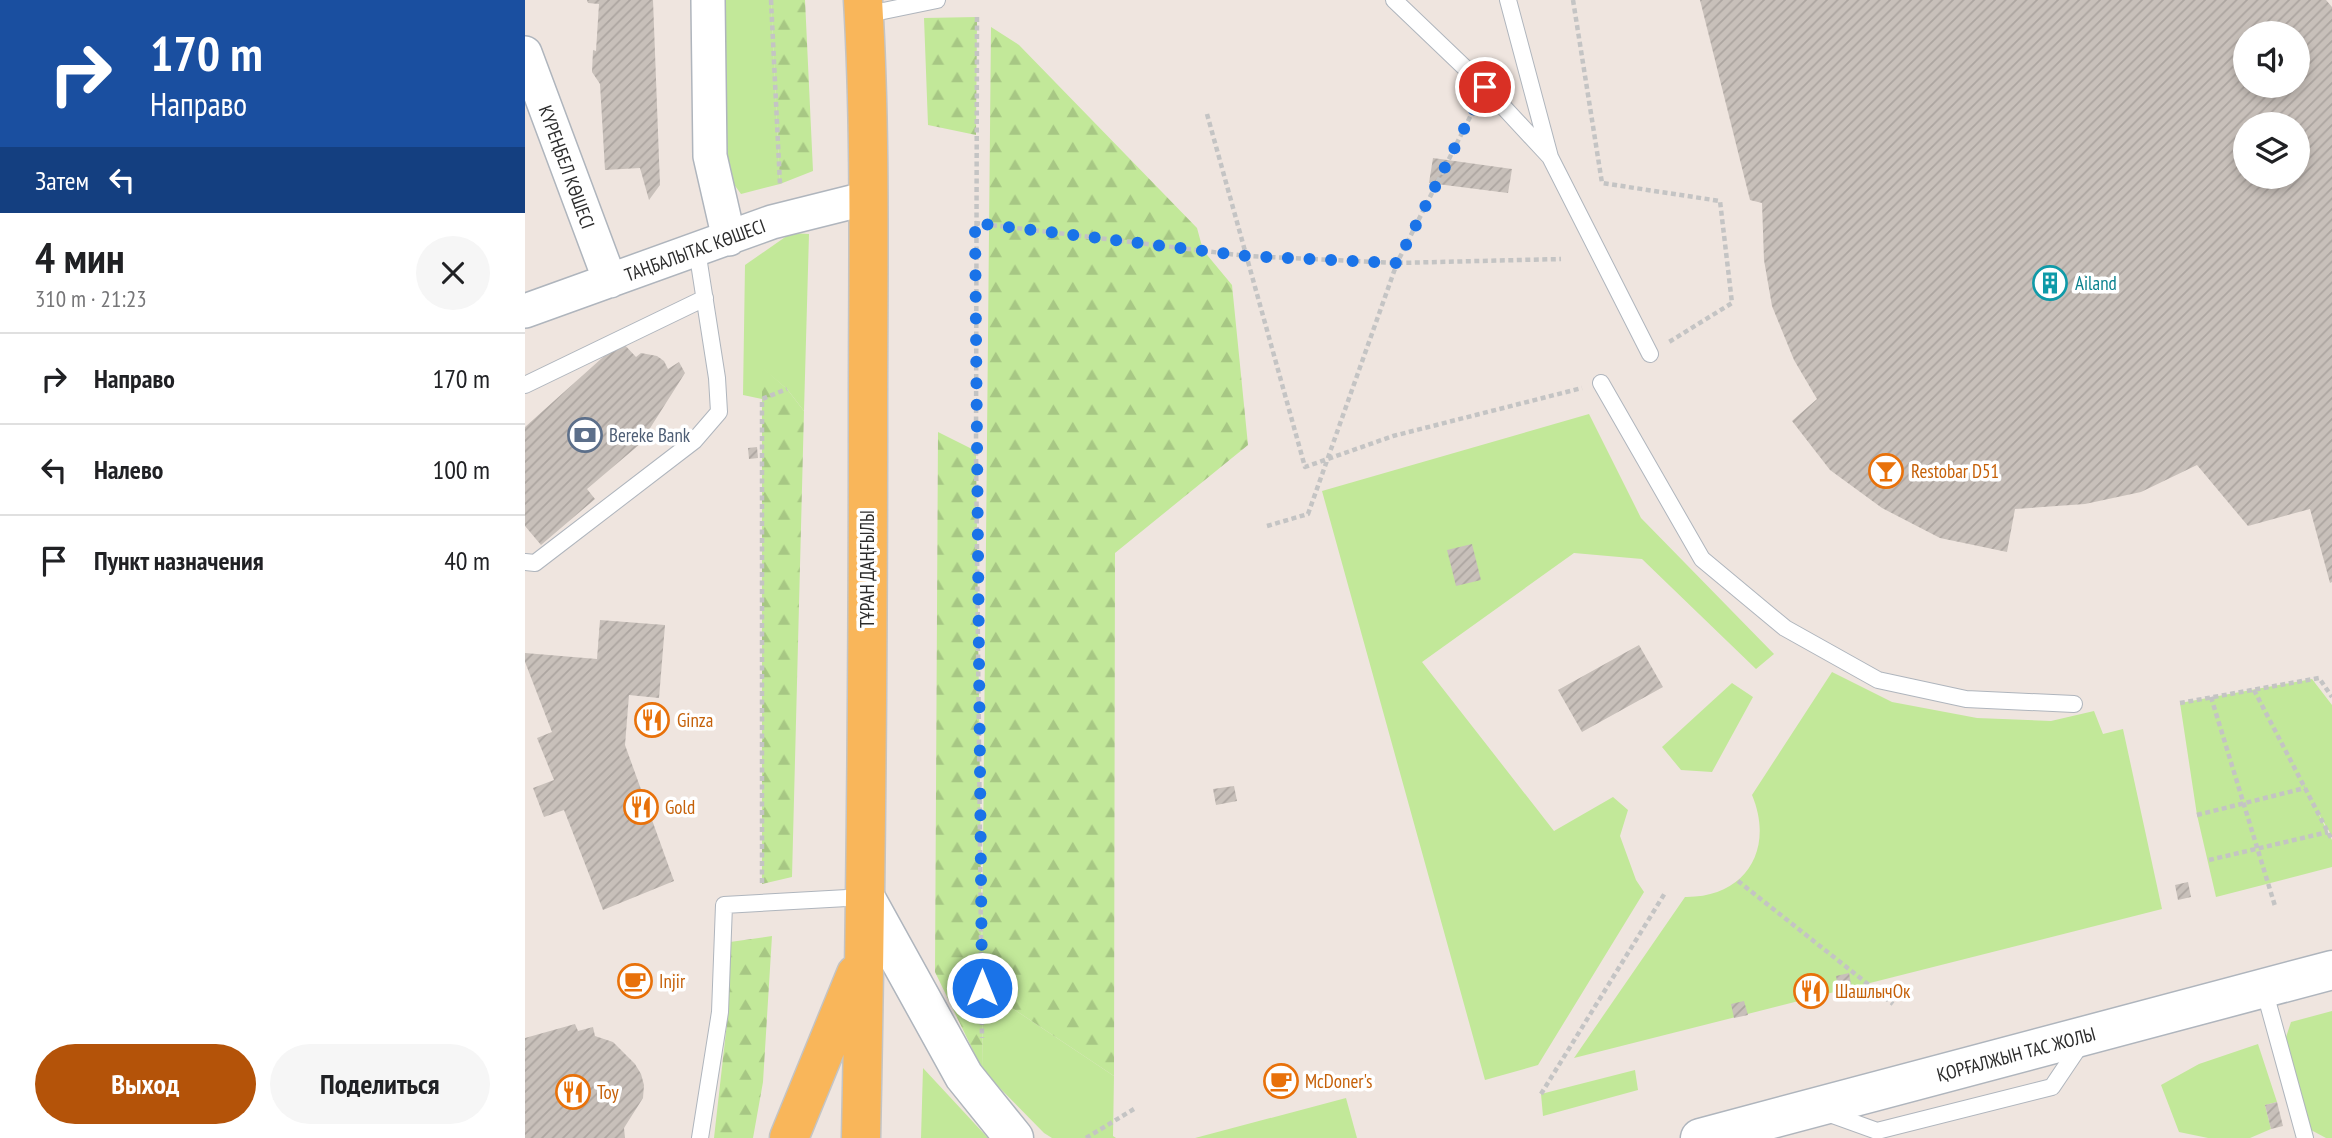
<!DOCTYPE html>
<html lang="ru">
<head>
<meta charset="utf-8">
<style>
	body { margin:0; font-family:"PT Sans Narrow",sans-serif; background:#f6f6f6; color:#202124; height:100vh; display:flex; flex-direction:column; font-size:26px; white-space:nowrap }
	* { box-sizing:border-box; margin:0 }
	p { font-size:23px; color:#757577 }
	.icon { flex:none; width:38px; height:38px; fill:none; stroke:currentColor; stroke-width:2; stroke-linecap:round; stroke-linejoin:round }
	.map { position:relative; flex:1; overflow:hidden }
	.side { display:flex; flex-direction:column; background:#fff; width:525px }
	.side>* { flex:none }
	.top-card { background:#1a4fa0; color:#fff; overflow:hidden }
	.buttons { position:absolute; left:1708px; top:21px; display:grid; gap:14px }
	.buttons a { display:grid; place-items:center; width:77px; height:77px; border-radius:50%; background:#fff; box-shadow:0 4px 10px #0003; font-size:35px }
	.pin { position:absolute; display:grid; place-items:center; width:60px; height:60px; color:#fff; margin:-30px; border:4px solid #fff; border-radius:50%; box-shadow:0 2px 7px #0007 }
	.me { position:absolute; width:77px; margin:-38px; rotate:0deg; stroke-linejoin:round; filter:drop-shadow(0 0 5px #0008) }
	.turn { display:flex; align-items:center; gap:24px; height:147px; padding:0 35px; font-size:32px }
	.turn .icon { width:91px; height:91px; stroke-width:2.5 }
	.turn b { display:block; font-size:49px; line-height:60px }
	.then { display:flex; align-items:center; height:66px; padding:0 35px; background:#0003; gap:14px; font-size:26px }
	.round { display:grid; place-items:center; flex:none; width:74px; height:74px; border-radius:37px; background:#f6f6f6 }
	.head { display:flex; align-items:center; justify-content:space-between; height:119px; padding:0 35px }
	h1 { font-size:42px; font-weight:600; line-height:52px }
	.button { display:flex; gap:14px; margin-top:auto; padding:14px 35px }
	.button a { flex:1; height:80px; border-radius:42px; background:#b45309; color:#fff; font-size:28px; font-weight:600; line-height:80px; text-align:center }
	.button a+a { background:#f6f6f6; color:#202124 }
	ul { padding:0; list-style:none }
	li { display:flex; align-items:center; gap:21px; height:91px; padding:0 35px; border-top:2px solid #e0e0e0 }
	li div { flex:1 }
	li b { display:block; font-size:26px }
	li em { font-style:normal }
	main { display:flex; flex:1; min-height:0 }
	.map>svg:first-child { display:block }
</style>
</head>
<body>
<main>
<section class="side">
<div class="top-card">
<div class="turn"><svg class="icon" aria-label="right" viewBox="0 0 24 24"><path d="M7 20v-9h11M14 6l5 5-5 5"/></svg><div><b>170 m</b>Направо</div></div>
<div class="then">Затем<svg class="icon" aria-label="left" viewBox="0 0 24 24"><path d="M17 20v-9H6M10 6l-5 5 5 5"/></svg></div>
</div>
<div class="head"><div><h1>4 мин</h1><p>310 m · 21:23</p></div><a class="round"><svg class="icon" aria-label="close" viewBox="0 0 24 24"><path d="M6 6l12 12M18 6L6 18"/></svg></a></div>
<ul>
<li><svg class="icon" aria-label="right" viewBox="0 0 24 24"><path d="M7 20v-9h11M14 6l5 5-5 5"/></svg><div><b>Направо</b></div><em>170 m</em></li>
<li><svg class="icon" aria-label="left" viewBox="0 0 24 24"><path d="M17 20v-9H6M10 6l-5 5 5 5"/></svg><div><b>Налево</b></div><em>100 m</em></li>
<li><svg class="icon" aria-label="arrive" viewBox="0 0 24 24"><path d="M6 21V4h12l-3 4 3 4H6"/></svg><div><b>Пункт назначения</b></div><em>40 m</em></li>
</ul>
<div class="button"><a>Выход</a><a>Поделиться</a></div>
</section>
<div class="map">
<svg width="1807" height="1138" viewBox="0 0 1807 1138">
	<defs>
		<pattern id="forest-firs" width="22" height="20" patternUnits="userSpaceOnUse" patternTransform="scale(1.75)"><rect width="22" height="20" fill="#c2e899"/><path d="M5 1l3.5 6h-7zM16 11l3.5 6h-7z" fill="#a7c784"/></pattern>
		<pattern id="building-hatch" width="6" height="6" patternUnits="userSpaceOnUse" patternTransform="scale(1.75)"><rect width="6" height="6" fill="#c8c0ba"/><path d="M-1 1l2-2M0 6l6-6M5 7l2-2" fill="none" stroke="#aca5a0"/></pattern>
	</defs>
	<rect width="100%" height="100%" fill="#efe5df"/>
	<path fill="#c2e899" d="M196,0H246L255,184L216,194L195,165Z
		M266,233L284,234L279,411L262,389L237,368V399L218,395L220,265Z
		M1064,414L1116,518L1249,654L1231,669L1117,559L1049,553L897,662L1029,831L1088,797L1103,810L1095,836L1111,880L1119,892L1013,1065L960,1080L797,491Z
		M1307,672L1367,702L1452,718L1526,721L1569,711L1578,734L1598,729L1637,909L1049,1058L1160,897C1220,898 1250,850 1227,795Z
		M1787,679L1807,705V836L1792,811L1807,840V867L1691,897L1672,815L1655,703Z
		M1207,683L1228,697L1187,772L1156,770L1137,747Z
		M457,988L589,1076L588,1136L591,1138H527L519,1133L458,1071Z
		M1807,1011V1138H1801L1786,1130L1757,1049L1766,1022Z
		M1733,1044L1752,1102L1740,1105L1746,1129L1725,1138H1683L1654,1132L1636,1085L1674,1064Z
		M398,1068L463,1138H396Z
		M1110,1070L1113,1090L1018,1116L1016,1094Z
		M821,1098L832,1138H670Z"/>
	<path fill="url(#forest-firs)" d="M246,0H280L288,171L255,184Z
		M452,17L451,135L403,125L399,18Z
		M466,27L494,45L672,228L678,250L707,285L723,445L590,553L589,1076L457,988L458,1071L410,972L413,432L451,451L457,955Z
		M237,367L262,389L279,411L267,877L237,884Z
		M247,936L238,1082L228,1138H189L203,1014L205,942Z"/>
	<path fill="url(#building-hatch)" fill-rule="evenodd" d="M62,0H128L135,185L124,200L115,168L80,170L75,84L67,72L68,50L71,51L74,4L63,3Z
		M1175,0H1801L1807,7V582L1805,583L1785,509L1723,526L1672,465L1616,492L1560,504L1490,509L1482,552L1415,538L1357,508L1305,470L1267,421L1292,399L1269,360L1247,306L1239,260L1237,203L1225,200ZM1720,33H1773V86H1720ZM1720,124H1773V177H1720Z
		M908,158L987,169L983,193L904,183Z
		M96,341L111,357L116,353L132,356L139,361L143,369L154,362L160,373L115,444L62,489L70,499L16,545L0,526V427Z
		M232,447L233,458L224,459L223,448Z
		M947,544L956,580L931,586L922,550Z
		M75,620L140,625L134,698L104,695L100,745L149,881L78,910L39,810L19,817L8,788L29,780L12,738L27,732L0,662V653L72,659Z
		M1114,645L1138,687L1057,732L1033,690Z
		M709,786L712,801L691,805L688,789Z
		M1663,882L1666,897L1653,900L1650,885Z
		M1324,973L1327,988L1314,991L1311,976Z
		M1219,1001L1223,1015L1209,1018L1206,1004Z
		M50,1024L53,1031L68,1027L70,1036L88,1042L110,1064L116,1074L119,1085L118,1098L99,1128L100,1138H0V1038Z
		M1752,1102L1758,1126L1746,1129L1740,1105Z"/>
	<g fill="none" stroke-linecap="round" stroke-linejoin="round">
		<g stroke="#afb5bd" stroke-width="18">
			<path id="service" d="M869,0L960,87L1025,157L983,0
				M339,15L412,0
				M1025,157L1125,354
				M1076,383L1177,559L1260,628L1353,680L1441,699L1549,704
				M0,385L180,298
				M0,562L10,563L169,441L194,412L192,378L172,250
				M1739,989L1780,1138
				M1302,1113L1352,1131L1527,1087L1556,1044
				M175,1138L195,1012L199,905L340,897"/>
		</g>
		<g stroke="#afb5bd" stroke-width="36">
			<path id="minor" d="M183,0L185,156L204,239
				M0,53L85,281
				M0,311L247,222L343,198"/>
		</g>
		<g stroke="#afb5bd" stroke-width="41">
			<path id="secondary" d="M340,897L439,1076L489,1138
				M1175,1138L1807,970"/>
		</g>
		<g stroke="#c4c4c4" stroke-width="41">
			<path id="primary" d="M264,1138L331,974
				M336,1138C341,896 343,654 343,412C343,275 346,137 338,0"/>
		</g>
		<path stroke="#c4c4c4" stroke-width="4.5" stroke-dasharray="5 3.5" stroke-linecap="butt" d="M246,0L255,184
			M1048,0L1077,183L1195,201L1207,303L1144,342
			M452,17L451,451L457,1038
			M682,114L780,467L868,436L1057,388
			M450,223L721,256L872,263L1036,259
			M742,526L783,514L872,263L950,107
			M1729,690L1807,840
			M1686,697L1750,906
			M1655,703L1794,678L1807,697
			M1672,815L1780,788
			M1684,860L1803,832
			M1213,881L1368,1004
			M237,883V399L262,389
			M1016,1094L1140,893
			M561,1138L609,1109"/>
		<use href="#service" stroke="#fff" stroke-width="16"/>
		<use href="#minor" stroke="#fff" stroke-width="33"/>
		<use href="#secondary" stroke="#fff" stroke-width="38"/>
		<use href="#primary" stroke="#f9b65a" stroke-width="38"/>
	</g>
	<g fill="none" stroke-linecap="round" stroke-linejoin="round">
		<path stroke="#1a73e8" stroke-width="12" stroke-dasharray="0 21.6" d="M457,988L450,223L721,256L872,263L960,87"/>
	</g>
	<defs>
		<g id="building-ring" transform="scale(1.75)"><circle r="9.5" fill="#fff" stroke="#0f9aa8" stroke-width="1.5"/><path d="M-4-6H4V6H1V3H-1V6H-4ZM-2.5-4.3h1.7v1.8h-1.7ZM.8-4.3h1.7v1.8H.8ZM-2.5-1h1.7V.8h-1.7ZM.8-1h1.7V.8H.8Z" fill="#0f9aa8"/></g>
		<g id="bank-ring" transform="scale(1.75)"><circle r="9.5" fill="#fff" stroke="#5c6f8a" stroke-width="1.5"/><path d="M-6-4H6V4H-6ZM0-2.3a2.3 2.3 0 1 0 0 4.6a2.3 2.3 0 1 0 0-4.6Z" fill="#5c6f8a"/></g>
		<g id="bar-ring" transform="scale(1.75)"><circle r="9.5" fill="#fff" stroke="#e8710a" stroke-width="1.5"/><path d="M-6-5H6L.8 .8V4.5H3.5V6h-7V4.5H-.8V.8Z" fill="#e8710a"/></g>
		<g id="restaurant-ring" transform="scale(1.75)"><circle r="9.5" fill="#fff" stroke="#e8710a" stroke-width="1.5"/><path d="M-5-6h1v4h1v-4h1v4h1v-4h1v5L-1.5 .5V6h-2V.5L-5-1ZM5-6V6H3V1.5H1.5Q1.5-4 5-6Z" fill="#e8710a"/></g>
		<g id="cafe-ring" transform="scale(1.75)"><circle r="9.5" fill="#fff" stroke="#e8710a" stroke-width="1.5"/><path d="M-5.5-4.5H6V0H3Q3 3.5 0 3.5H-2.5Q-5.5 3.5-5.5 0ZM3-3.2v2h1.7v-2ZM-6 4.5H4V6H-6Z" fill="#e8710a"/></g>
	</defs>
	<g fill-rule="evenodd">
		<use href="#building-ring" x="1525" y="283"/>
		<use href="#bank-ring" x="60" y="435"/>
		<use href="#bar-ring" x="1361" y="471"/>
		<use href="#restaurant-ring" x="127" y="720"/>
		<use href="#restaurant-ring" x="116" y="807"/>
		<use href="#cafe-ring" x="110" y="981"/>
		<use href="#restaurant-ring" x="1286" y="991"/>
		<use href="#cafe-ring" x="756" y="1081"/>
		<use href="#restaurant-ring" x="48" y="1092"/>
	</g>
	<g text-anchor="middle" stroke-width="7" stroke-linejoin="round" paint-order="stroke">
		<g font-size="19" fill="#2d2d2d" stroke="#fff">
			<text transform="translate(42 167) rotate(70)" y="7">КҮРЕҢБЕЛ КӨШЕСІ</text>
			<text transform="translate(170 250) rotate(-20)" y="7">ТАҢБАЛЫТАС КӨШЕСІ</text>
			<text transform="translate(342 569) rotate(-90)" y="7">ТҰРАН ДАҢҒЫЛЫ</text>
			<text transform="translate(1491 1054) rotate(-15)" y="7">ҚОРҒАЛЖЫН ТАС ЖОЛЫ</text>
		</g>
		<g font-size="19" fill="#0d838f" stroke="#fff" text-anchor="start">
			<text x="1550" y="290">Ailand</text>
		</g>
		<g font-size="19" fill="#4e5e75" stroke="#fff" text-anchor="start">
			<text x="84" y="442">Bereke Bank</text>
		</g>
		<g font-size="19" fill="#c56008" stroke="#fff" text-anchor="start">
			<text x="1386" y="478">Restobar D51</text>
			<text x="152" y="727">Ginza</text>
			<text x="140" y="814">Gold</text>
			<text x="134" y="988">Injir</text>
			<text x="1310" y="998">ШашлычОк</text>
			<text x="780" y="1088">McDoner's</text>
			<text x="72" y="1099">Toy</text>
		</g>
	</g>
</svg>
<div class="buttons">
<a><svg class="icon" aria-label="sound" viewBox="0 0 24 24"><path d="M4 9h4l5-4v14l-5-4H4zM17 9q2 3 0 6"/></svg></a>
<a><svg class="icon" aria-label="layers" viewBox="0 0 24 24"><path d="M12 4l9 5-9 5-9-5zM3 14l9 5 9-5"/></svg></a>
</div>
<div class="pin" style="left:960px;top:87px;background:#d93025"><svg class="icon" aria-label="arrive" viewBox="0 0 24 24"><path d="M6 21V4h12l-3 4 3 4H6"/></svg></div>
<svg class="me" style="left:457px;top:988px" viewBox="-20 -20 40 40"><circle r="17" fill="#1a73e8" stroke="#fff" stroke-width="3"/><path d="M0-11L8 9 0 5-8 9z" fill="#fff"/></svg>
</div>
</main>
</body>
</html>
